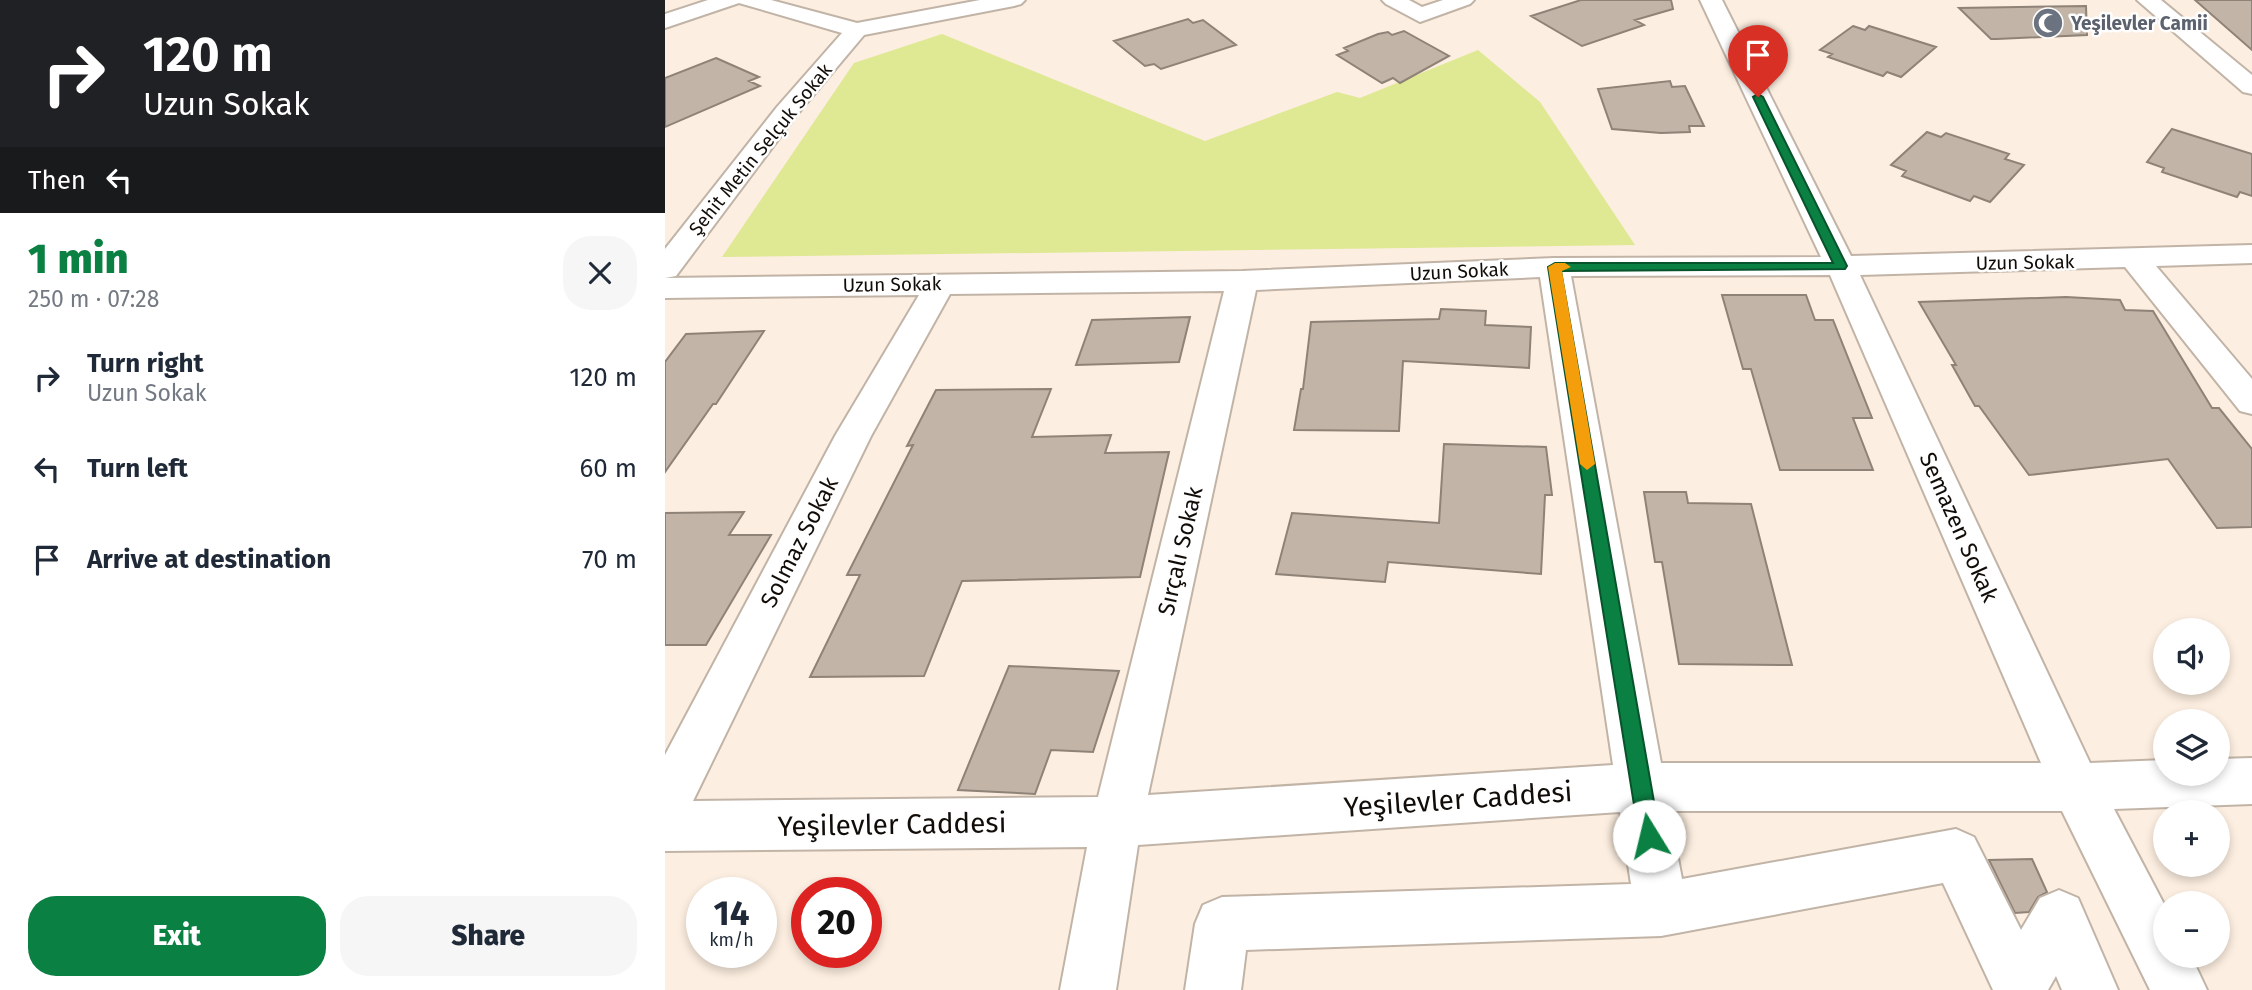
<!DOCTYPE html>
<html lang="en">
<head>
<meta charset="utf-8">
<style>
	body { margin:0; font-family:"Fira Sans",sans-serif; background:#f6f6f7; color:#1f2937; height:100vh; display:flex; flex-direction:column; font-size:26px; white-space:nowrap }
	* { box-sizing:border-box; margin:0 }
	p { font-size:23px; color:#747a83 }
	.icon { flex:none; width:38px; height:38px; fill:none; stroke:currentColor; stroke-width:2; stroke-linecap:round; stroke-linejoin:round }
	.map { position:relative; flex:1; overflow:hidden }
	.side { display:flex; flex-direction:column; background:#fff; width:665px }
	.side>* { flex:none }
	.hud { background:#202124; color:#fff; overflow:hidden }
	.controls { position:absolute; left:1488px; top:618px; display:grid; gap:14px }
	.controls a { display:grid; place-items:center; width:77px; height:77px; border-radius:50%; background:#fff; box-shadow:0 4px 10px #0003; font-size:35px }
	.speed { position:absolute; left:21px; top:877px; display:flex; gap:14px; font-size:35px; font-weight:700; text-align:center }
	.speed>* { display:grid; place-content:center; width:91px; height:91px; border-radius:50%; background:#fff; box-shadow:0 4px 10px #0003; line-height:1 }
	.speed small { font-size:18px; font-weight:400 }
	.speed .limit { border:10px solid #d22; background:#fff; color:#111 }
	.pin { position:absolute; display:grid; place-items:center; width:60px; height:60px; color:#fff; margin:-72px -30px; border-radius:50% 50% 50% 0; rotate:-45deg; box-shadow:0 0 7px #0007 }
	.pin .icon { rotate:45deg }
	.me { position:absolute; width:77px; margin:-38px; rotate:351deg; stroke-linejoin:round; filter:drop-shadow(0 0 5px #0008) }
	.turn { display:flex; align-items:center; gap:24px; height:147px; padding:0 28px; font-size:32px }
	.turn .icon { width:91px; height:91px; stroke-width:2.5 }
	.turn b { display:block; font-size:49px; line-height:60px }
	.then { display:flex; align-items:center; height:66px; padding:0 28px; background:#0003; gap:14px; font-size:26px }
	.round { display:grid; place-items:center; flex:none; width:74px; height:74px; border-radius:28px; background:#f6f6f7 }
	.summary { display:flex; align-items:center; justify-content:space-between; height:119px; padding:0 28px }
	h1 { font-size:42px; font-weight:800; line-height:52px; color:#0b8043 }
	.button { display:flex; gap:14px; margin-top:auto; padding:14px 28px }
	.button a { flex:1; height:80px; border-radius:28px; background:#0b8043; color:#fff; font-size:28px; font-weight:800; line-height:80px; text-align:center }
	.button a+a { background:#f6f6f7; color:#1f2937 }
	ul { padding:0; list-style:none }
	li { display:flex; align-items:center; gap:21px; height:91px; padding:0 28px }
	li div { flex:1 }
	li b { display:block; font-size:26px }
	li em { font-style:normal }
	main { display:flex; flex:1; min-height:0 }
	.map>svg:first-child { display:block }
</style>
</head>
<body>
<main>
<section class="side">
<div class="hud">
<div class="turn"><svg class="icon" aria-label="right" viewBox="0 0 24 24"><path d="M7 20v-9h11M14 6l5 5-5 5"/></svg><div><b>120 m</b>Uzun Sokak</div></div>
<div class="then">Then<svg class="icon" aria-label="left" viewBox="0 0 24 24"><path d="M17 20v-9H6M10 6l-5 5 5 5"/></svg></div>
</div>
<div class="summary"><div><h1>1 min</h1><p>250 m · 07:28</p></div><a class="round"><svg class="icon" aria-label="close" viewBox="0 0 24 24"><path d="M6 6l12 12M18 6L6 18"/></svg></a></div>
<ul>
<li><svg class="icon" aria-label="right" viewBox="0 0 24 24"><path d="M7 20v-9h11M14 6l5 5-5 5"/></svg><div><b>Turn right</b><p>Uzun Sokak</p></div><em>120 m</em></li>
<li><svg class="icon" aria-label="left" viewBox="0 0 24 24"><path d="M17 20v-9H6M10 6l-5 5 5 5"/></svg><div><b>Turn left</b></div><em>60 m</em></li>
<li><svg class="icon" aria-label="arrive" viewBox="0 0 24 24"><path d="M6 21V4h12l-3 4 3 4H6"/></svg><div><b>Arrive at destination</b></div><em>70 m</em></li>
</ul>
<div class="button"><a>Exit</a><a>Share</a></div>
</section>
<div class="map">
<svg width="1587" height="990" viewBox="0 0 1587 990">
	<rect width="100%" height="100%" fill="#fceee0"/>
	<path fill="#dfe892" d="M277,34L540,141L672,92L695,98L813,50L875,102L970,245L57,257L189,63Z"/>
	<path fill="#c2b5a8" stroke="#8f8276" stroke-width="2" d="M916,0H1006L1008,9L970,20L979,25L917,46L866,16Z
		M1530,0H1587V50Z
		M1421,6L1422,35L1332,39H1326L1294,8Z
		M523,19L528,23L538,20L571,45L496,69L489,64L480,66L449,41Z
		M1188,26L1200,30L1204,26L1271,47L1236,77L1222,72L1218,76L1163,57L1167,54L1155,50Z
		M739,31L784,56L735,83L728,78L717,83L672,55L683,51L679,48L713,34L723,32L727,35Z
		M51,58L94,77L84,81L95,86L0,127V78Z
		M1005,81L1007,87L1020,86L1039,126H1024L1025,132L996,133L947,129L933,89Z
		M1507,129L1587,154V196L1575,192L1572,197L1497,172L1499,168L1482,162Z
		M1262,132L1276,137L1281,133L1344,154L1340,159L1359,165L1325,202L1309,196L1305,201L1237,176L1241,171L1226,165Z
		M1057,295H1141L1150,320H1168L1207,418H1188L1208,470H1115L1086,369H1078Z
		M1401,297L1455,300L1460,310L1488,311L1547,408H1554L1587,449V527L1552,528L1503,459L1364,475L1314,406H1310L1287,365H1291L1254,302Z
		M776,309L821,311L820,325L866,327L864,368L738,361L734,431L629,430L636,389H638L646,322L774,319Z
		M525,317L514,362L411,365L427,320Z
		M99,331L51,404H48L0,472V362L21,334Z
		M386,389L367,437L446,435L440,453L504,452L475,577L297,581L259,676L145,677L195,575H182L248,445L242,446L271,390Z
		M779,444L881,447L887,495H880L876,574L723,562L720,582L611,574L627,513L774,523Z
		M979,492H1021L1023,503L1086,504L1127,665L1014,664L997,562H990Z
		M79,512L64,535H106L41,645H0V513Z
		M344,666L454,671L428,752L386,750L370,794L293,790Z
		M1367,859L1382,892L1373,897L1364,912L1350,913L1324,860Z"/>
	<g fill="none" stroke-linecap="round" stroke-linejoin="round">
		<g stroke="#c1b4a7" stroke-width="4">
			<path id="minor" d="M43,0H106L192,23L315,0H360L356,4L349,6L199,35L130,117L11,276L0,278L577,271L889,258L1156,257L1035,0H1057L1186,256L1587,245V263L1491,266L1587,379V414L1575,411L1460,267L1195,275L1425,763L1500,760V774H1552V759L1587,758V804L1449,809L1500,906V956H1526L1542,990H1485L1397,811H1004L1017,879L1291,829L1309,837L1356,930L1375,898L1394,890L1413,898L1453,990H1397L1391,976L1383,990H1328L1278,883L996,936L581,950L576,990H520L530,924L538,905L557,897L966,884L955,812L473,845L451,990H395L422,847L0,851V755L170,436L254,295L0,298V249L112,107L177,33L74,3L0,28V14ZM1165,275L1376,763H996L906,276ZM875,277L948,765L483,795L591,290ZM559,291L433,797L28,801L206,436L285,294Z
				M717,0H744L757,7L778,0H809L805,4L755,22L721,4Z
				M1472,0H1496L1587,75V94L1578,92Z"/>
		</g>
		<use href="#minor" fill="#fff" fill-rule="evenodd"/>
	</g>
	<path fill="#0b8043" stroke="#07532c" stroke-width="2" d="M1093,94L1098,97L1182,266L1180,269L896,271L995,836L992,843L984,846L977,843L974,836L883,267L890,263H1168L1088,97Z"/>
	<path fill="#f59e0b" d="M900,263L906,267L897,271L930,464L922,470L915,464L883,267L890,263Z"/>
	<defs>
		<g id="mosque-disc" transform="scale(1.575)"><circle r="9.5" fill="#6b7280" stroke="#fefefe"/><path d="M3.5-4.9A6 6 0 1 0 3.5 4.9A5 5 0 1 1 3.5-4.9Z" fill="#fff"/></g>
	</defs>
	<g fill-rule="evenodd">
		<use href="#mosque-disc" x="1383" y="23"/>
	</g>
	<g text-anchor="middle" stroke-width="5" stroke-linejoin="round" paint-order="stroke">
		<g font-size="19" font-weight="bold" fill="#5b616d" stroke="#fefefe" text-anchor="start">
			<text x="1406" y="30">Yeşilevler Camii</text>
		</g>
		<g font-size="19" fill="#110c08" stroke="#fefefe">
			<text transform="translate(95 149) rotate(-51)" y="7">Şehit Metin Selçuk Sokak</text>
			<text transform="translate(1360 262) rotate(-1)" y="7">Uzun Sokak</text>
			<text transform="translate(794 271) rotate(-3)" y="7">Uzun Sokak</text>
			<text transform="translate(227 284) rotate(-1)" y="7">Uzun Sokak</text>
		</g>
		<g font-size="23" fill="#110c08" stroke="#fefefe">
			<text transform="translate(1294 527) rotate(66)" y="8">Semazen Sokak</text>
			<text transform="translate(134 542) rotate(-63)" y="8">Solmaz Sokak</text>
			<text transform="translate(515 551) rotate(-77)" y="8">Sırçalı Sokak</text>
		</g>
		<g font-size="28" fill="#110c08" stroke="#fefefe">
			<text transform="translate(793 799) rotate(-4)" y="10">Yeşilevler Caddesi</text>
			<text transform="translate(227 824) rotate(-1)" y="10">Yeşilevler Caddesi</text>
		</g>
	</g>
</svg>
<div class="controls">
<a><svg class="icon" aria-label="sound" viewBox="0 0 24 24"><path d="M4 9h4l5-4v14l-5-4H4zM17 9q2 3 0 6"/></svg></a>
<a><svg class="icon" aria-label="layers" viewBox="0 0 24 24"><path d="M12 4l9 5-9 5-9-5zM3 14l9 5 9-5"/></svg></a>
<a>+</a>
<a>−</a>
</div>
<div class="speed"><div>14<small>km/h</small></div><div class="limit">20</div></div>
<div class="pin" style="left:1093px;top:97px;background:#d93025"><svg class="icon" aria-label="arrive" viewBox="0 0 24 24"><path d="M6 21V4h12l-3 4 3 4H6"/></svg></div>
<svg class="me" style="left:984px;top:836px" viewBox="-20 -20 40 40"><circle r="19" fill="#fff"/><path d="M0-13L10 11 0 6-10 11z" fill="#0b8043"/></svg>
</div>
</main>
</body>
</html>
